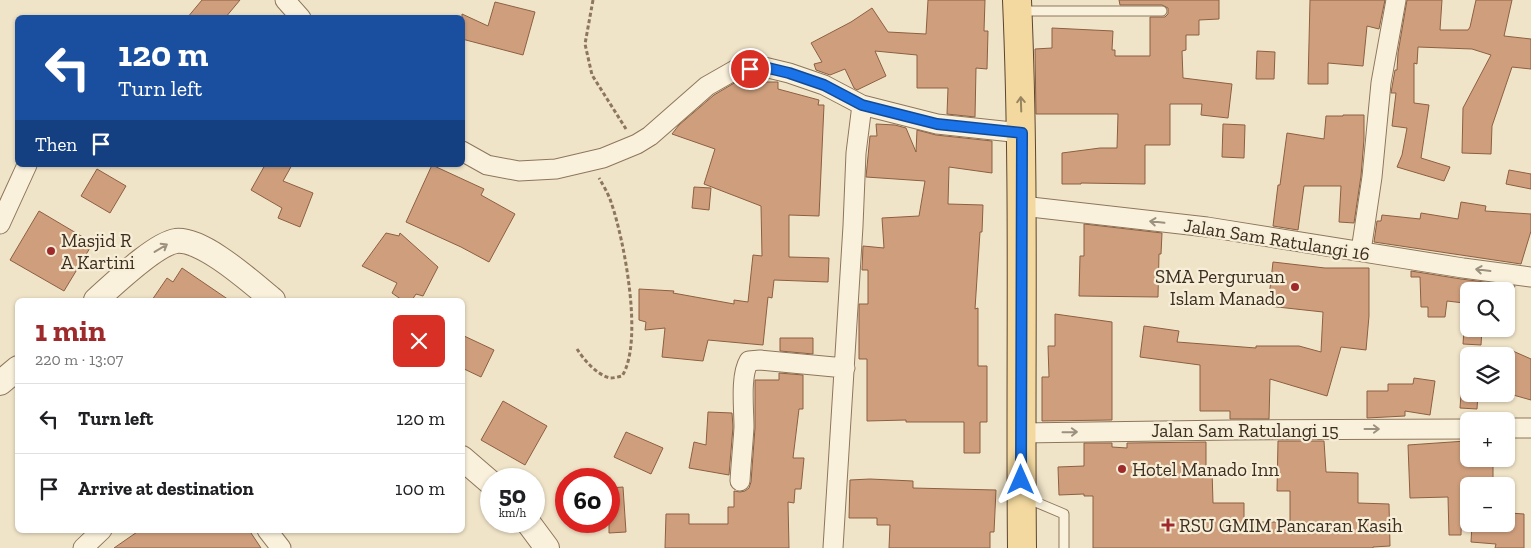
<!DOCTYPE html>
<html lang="en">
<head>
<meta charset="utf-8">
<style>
	body { margin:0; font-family:"Zilla Slab",serif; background:#f6f6f6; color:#202124; height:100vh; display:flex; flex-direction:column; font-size:19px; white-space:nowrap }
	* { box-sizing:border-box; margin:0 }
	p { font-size:16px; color:#757577 }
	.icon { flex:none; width:28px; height:28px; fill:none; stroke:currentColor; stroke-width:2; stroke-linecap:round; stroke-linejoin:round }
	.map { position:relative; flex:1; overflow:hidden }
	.panel { position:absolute; left:15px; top:298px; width:450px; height:235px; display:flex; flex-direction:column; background:#fff; border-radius:8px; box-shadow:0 1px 4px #0004 }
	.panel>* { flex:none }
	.hud { position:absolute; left:15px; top:15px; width:450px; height:152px; border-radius:8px; box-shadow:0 1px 4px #0004; background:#1a4fa0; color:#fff; overflow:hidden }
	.tools { position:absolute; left:1460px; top:282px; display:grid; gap:10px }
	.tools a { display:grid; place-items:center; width:55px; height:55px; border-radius:8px; background:#fff; box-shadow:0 1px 4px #0004; font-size:25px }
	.speed { position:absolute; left:480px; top:468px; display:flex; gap:10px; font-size:25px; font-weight:700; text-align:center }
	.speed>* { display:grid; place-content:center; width:65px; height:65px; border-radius:50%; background:#fff; box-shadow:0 1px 4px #0004; line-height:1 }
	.speed small { font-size:12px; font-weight:400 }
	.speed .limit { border:8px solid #d22; background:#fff; color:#111 }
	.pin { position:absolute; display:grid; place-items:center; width:42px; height:42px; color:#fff; margin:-21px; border:2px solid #fff; border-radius:50%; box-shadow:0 1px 5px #0007 }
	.me { position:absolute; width:55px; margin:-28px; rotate:0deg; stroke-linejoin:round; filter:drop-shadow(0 0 4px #0008) }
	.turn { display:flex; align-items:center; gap:18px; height:105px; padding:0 20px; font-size:22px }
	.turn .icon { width:65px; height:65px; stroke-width:2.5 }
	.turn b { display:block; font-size:35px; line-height:42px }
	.then { display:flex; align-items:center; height:48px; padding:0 20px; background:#0003; gap:10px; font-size:19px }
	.round { display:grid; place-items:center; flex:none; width:52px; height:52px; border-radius:8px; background:#f6f6f6 }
	.summary { display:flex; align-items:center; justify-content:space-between; height:85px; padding:0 20px }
	h1 { font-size:30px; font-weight:700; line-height:38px; color:#9e2a2b }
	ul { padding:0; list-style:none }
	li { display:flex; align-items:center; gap:15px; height:70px; padding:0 20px; border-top:1px solid #e0e0e0 }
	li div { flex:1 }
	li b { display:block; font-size:19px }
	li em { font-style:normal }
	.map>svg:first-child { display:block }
</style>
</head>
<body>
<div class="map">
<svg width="1531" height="548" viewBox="0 0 1531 548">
	<rect width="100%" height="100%" fill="#f0e4c8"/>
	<path fill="#cf9f7d" stroke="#8d5f41" d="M202,0H240L225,18H187Z
		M928,0H985L984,31H988L987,69L976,68L975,117L947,114L948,88H917V55L875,51L886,76L857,90L854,88L845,69L830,75L816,70L814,64L822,62L811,43L851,22L872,8L888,32L926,34Z
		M1119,0H1219V19L1199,20V35H1186V50L1182,51L1183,78L1232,84L1228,118L1201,115L1202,104H1170V145H1145V184L1081,183V184H1062V153L1100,148H1117L1118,114H1036L1035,49L1052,48V28L1113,31L1112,50H1115V56H1150V17H1165L1168,14V8L1162,5H1120Z
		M1310,0H1385L1379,29L1367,26L1363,66L1328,63V84H1308Z
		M1407,0H1442L1440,30H1468L1470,27L1476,0H1512L1504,36L1531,39V69L1512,67L1492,126L1491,154L1462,153L1463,108L1491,55L1472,49L1418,47L1417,64L1414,63V103L1429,105L1421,158L1450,167L1444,181L1397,167L1402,155L1407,128L1392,126L1396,93H1391L1395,70H1397L1398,53Z
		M495,2L535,12L523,55L462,39V14L488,26Z
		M1257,51L1275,52L1274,79H1256Z
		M736,82H778V89L819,100L818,105H824L819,216L789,215V257L829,258L828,282L774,280L772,298L768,297L763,345L708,340L703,361L662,357L665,328L645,330L646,322L639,320V289L674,291L673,293L734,304V300L748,302L753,255L762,256L761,206L704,184L715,149L672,134L679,125L714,95Z
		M1343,115H1364V139L1361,176L1354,223L1339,222L1341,186H1304L1298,230L1273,226L1278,185H1280L1287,133L1324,139L1326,116H1343Z
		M876,124L895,125L906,128L916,152L917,130L936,135L992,141V173L949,167L948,204L983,205L982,232H980L975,309L978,308V366H987V422H980V453H964V422H906V420L867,421V359H859V304H868V270H862L863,246L884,248L882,218L919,216L925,181L866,177L870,136H877Z
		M1223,124L1245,125L1244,158L1222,157Z
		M265,165H292L283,181L313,193L300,227L278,218L282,208L251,190Z
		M432,165L484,189L481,195L515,214L489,262L461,247L406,222Z
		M97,169L126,186L110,213L81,196Z
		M1509,170L1531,174V189L1506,184Z
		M694,187L711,188L709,210L692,208Z
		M1461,202L1486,206L1485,211L1531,214V231L1521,264L1374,242L1377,221H1381L1382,215L1420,219L1421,213L1458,219Z
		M39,211L93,243L64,291L10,260Z
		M1084,224L1162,233L1161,254H1159L1158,297L1079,296L1080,256H1084Z
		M386,233L399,236L400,233L438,267L423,296L416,294L412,300H402L392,293L397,283L362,266Z
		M1273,262L1325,268H1369V316L1366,350L1341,347L1327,396L1270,379L1269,419H1230V411H1200V365L1140,357L1144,326L1179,331L1177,342L1256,348V346H1299L1321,352L1323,312L1268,306Z
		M182,268L229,300H152L167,278L173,282Z
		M1411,271L1461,279L1515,286L1514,288H1511V291H1464V303L1447,301L1445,317H1428V307H1421L1420,277H1411Z
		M1055,314L1112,322V420L1042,421V377H1049L1048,346H1055Z
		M1464,329H1482L1481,345L1463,344Z
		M462,335L494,350L481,377L462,368Z
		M780,338H813V354L780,351Z
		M1506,348L1531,359V400L1506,393Z
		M779,373L803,375V409H799L793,458H804L801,489H795L794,503L788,502L789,548H665L666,514H689V524H728V507H734V491L740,492L745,491L749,488L751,482L755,428V380H779Z
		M1414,378L1435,381L1430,415L1405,411V416L1367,418V391H1388V384H1413Z
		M1461,394H1478L1477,409L1460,408Z
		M503,401L547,426L525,465L481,440Z
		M708,412L732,413L733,427L729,475L689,468L694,442L706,445Z
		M626,432L663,448L651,474L614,457Z
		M1278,441H1324L1326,472L1358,473V503L1389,504L1390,546L1373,547V548H1093V496H1084V494L1059,495L1058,467L1084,466V443H1112V447L1127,448V443L1206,442V471L1212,470L1213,503H1244V522H1290V491H1277Z
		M1466,441V459H1493V486H1469V492H1462L1461,535H1449L1448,497L1410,498L1408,445Z
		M870,479L913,481V488L996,490L994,532H990V548H889L890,525H877V518H849L850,480Z
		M623,487L626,532L609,533V488Z
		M1510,513L1524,514V548H1495L1496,544L1471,542L1472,524H1506V521H1509Z
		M140,530H249L261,548H114Z"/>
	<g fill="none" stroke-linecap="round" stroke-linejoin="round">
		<g stroke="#8d765c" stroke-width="11">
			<path id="service" d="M1020,11H1162
				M1026,498L1064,514V548"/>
		</g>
		<g stroke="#8d765c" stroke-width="21">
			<path id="minor" d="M285,0L301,18
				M462,151L487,165L519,171L556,169L603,158L637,144L650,136L707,86L735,70L764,67L789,73L824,85L862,105L937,124L1022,133
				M1022,206L1207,227L1463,268L1531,277
				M0,224L27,165
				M1361,251L1372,177L1381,83L1396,0
				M1506,428H1531
				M1021,433L1232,430L1469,429
				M740,481C741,463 743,445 744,427C744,409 740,376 749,361L760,360L845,368
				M267,530L281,548
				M83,548L102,530
				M833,548L853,226L856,153L862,105"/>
		</g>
		<g stroke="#8d765c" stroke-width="26">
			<path id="tertiary" d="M96,300C113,285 155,244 176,241C203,238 252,283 273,300
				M0,383L18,368
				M462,458L491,483
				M527,521L547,548"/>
		</g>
		<g stroke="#5b4430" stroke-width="30">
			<path id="primary" d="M1017,0C1025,183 1020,365 1022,548"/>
		</g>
		<path stroke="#8d765c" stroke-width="3" stroke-dasharray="4 2.5" stroke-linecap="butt" d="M593,0L585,44L592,75L626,129
			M577,349C584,360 597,375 610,378C614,378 618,377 622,376C644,342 624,239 611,202C608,193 603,185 599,178"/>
		<use href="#service" stroke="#faf1dc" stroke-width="9"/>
		<use href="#minor" stroke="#faf1dc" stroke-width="19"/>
		<use href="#tertiary" stroke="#faf1dc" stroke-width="24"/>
		<use href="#primary" stroke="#f3d9a0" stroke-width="28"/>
	</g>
	<defs><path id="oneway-shaft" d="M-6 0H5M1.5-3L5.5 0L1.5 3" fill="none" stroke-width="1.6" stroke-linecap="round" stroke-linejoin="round" transform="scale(1.25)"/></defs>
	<use stroke="#988460" href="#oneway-shaft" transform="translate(1021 104) rotate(-92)"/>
	<g stroke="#9c907e">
		<use href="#oneway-shaft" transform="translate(1157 222) rotate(-174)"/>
		<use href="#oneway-shaft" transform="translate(161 248) rotate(-31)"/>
		<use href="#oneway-shaft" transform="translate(1483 270) rotate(-173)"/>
		<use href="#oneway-shaft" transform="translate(1372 429)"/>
		<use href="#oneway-shaft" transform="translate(1070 432) rotate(-1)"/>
	</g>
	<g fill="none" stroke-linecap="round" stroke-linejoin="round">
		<g stroke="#114b97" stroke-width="12">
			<path id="route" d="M750,69L764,67L789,73L824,85L862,105L937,124L1022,133L1021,480"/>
		</g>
		<use href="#route" stroke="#1a73e8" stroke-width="9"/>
	</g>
	<g fill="#9e2a2b" stroke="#f7eed8" stroke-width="2">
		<circle cx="51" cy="251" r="5"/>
		<circle cx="1295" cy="287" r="5"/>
		<circle cx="1122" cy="469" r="5"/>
		<path d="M1165.5 517.5h5v5h5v5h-5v5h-5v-5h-5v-5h5z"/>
	</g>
	<g text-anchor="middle" stroke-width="4.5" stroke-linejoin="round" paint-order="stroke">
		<g font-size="19" fill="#3d2e20" stroke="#f7eed8">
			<text transform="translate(1277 239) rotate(9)" y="7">Jalan Sam Ratulangi 16</text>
			<text x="1245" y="437">Jalan Sam Ratulangi 15</text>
		</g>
		<g font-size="19" fill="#3d2e20" stroke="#f7eed8" text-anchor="start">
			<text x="61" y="247">Masjid R<tspan x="61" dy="22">A Kartini</tspan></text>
			<text x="1285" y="283" text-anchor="end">SMA Perguruan<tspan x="1285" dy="22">Islam Manado</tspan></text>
			<text x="1132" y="476">Hotel Manado Inn</text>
			<text x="1179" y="532">RSU GMIM Pancaran Kasih</text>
		</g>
	</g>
</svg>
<div class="tools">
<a><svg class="icon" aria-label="search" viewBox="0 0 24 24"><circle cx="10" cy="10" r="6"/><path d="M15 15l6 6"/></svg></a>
<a><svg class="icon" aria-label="layers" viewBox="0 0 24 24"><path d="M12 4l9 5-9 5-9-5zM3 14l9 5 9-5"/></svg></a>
<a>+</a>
<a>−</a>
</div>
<div class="speed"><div>50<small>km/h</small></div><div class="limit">60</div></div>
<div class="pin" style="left:750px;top:69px;background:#d93025"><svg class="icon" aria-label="arrive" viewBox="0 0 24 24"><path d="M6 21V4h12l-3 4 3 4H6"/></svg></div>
<svg class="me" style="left:1021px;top:480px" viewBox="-20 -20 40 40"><path d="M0-17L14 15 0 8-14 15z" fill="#1a73e8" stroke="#fff" stroke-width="4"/></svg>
<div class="hud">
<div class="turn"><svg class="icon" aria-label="left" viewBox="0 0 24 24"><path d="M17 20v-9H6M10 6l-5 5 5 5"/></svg><div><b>120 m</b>Turn left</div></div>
<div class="then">Then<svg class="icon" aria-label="arrive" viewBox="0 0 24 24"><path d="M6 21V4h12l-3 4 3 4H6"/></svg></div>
</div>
<section class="panel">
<div class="summary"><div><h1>1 min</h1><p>220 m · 13:07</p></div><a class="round" style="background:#d93025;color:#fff"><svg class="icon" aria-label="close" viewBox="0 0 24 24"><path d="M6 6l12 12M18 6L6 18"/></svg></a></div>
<ul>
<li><svg class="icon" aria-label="left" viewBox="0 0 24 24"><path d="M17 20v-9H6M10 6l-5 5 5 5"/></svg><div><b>Turn left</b></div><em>120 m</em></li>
<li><svg class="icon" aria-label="arrive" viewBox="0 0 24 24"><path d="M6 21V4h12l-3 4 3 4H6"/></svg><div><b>Arrive at destination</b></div><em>100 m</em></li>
</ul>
</section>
</div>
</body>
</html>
